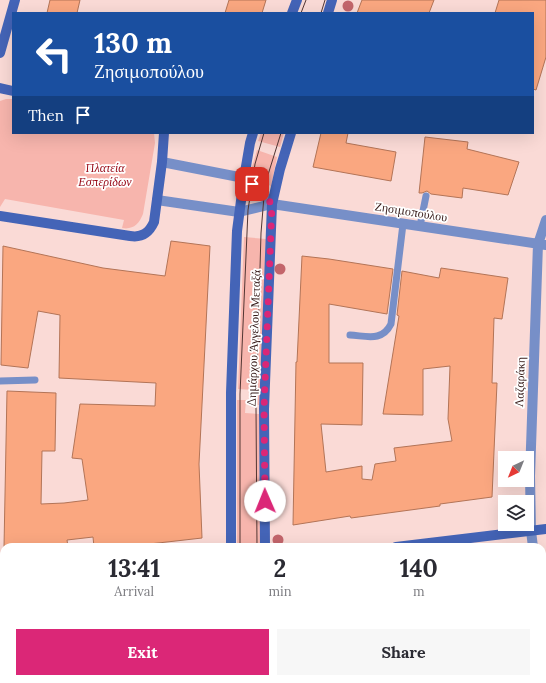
<!DOCTYPE html>
<html lang="en">
<head>
<meta charset="utf-8">
<style>
	body { margin:0; font-family:Lora,serif; background:#f7f7f7; color:#2b2b33; height:100vh; display:flex; flex-direction:column; font-size:15px; white-space:nowrap }
	* { box-sizing:border-box; margin:0 }
	p { font-size:13px; color:#7c7c81 }
	.icon { flex:none; width:22px; height:22px; fill:none; stroke:currentColor; stroke-width:2; stroke-linecap:round; stroke-linejoin:round }
	.map { position:relative; flex:1; overflow:hidden }
	.panel { position:absolute; left:0px; top:543px; width:546px; height:140px; display:flex; flex-direction:column; background:#fff; border-radius:12px 12px 0 0; box-shadow:0 4px 16px #0002 }
	.panel>* { flex:none }
	.hud { position:absolute; left:12px; top:12px; width:522px; height:122px; border-radius:0px; box-shadow:0 4px 16px #0002; background:#1a4fa0; color:#fff; overflow:hidden }
	.needle { width:26px; rotate:223deg }
	.buttons { position:absolute; left:498px; top:451px; display:grid; gap:8px }
	.buttons a { display:grid; place-items:center; width:36px; height:36px; border-radius:0px; background:#fff; box-shadow:0 4px 16px #0002; font-size:20px }
	.pin { position:absolute; display:grid; place-items:center; width:34px; height:34px; color:#fff; margin:-17px; border-radius:8px; box-shadow:0 2px 6px #0006 }
	.me { position:absolute; width:44px; margin:-22px; rotate:359deg; stroke-linejoin:round; filter:drop-shadow(0 0 3px #0008) }
	.turn { display:flex; align-items:center; gap:14px; height:84px; padding:0 16px; font-size:18px }
	.turn .icon { width:52px; height:52px; stroke-width:2.5 }
	.turn b { display:block; font-size:28px; line-height:34px }
	.then { display:flex; align-items:center; height:38px; padding:0 16px; background:#0003; gap:8px; font-size:15px }
	.eta { display:flex; justify-content:space-evenly; align-items:center; height:68px; text-align:center }
	.eta b { font-size:24px; font-weight:700; line-height:28px }
	.button { display:flex; gap:8px; margin-top:auto; padding:8px 16px }
	.button a { flex:1; height:46px; border-radius:0px; background:#db2777; color:#fff; font-size:16px; font-weight:700; line-height:46px; text-align:center }
	.button a+a { background:#f7f7f7; color:#2b2b33 }
	.map>svg:first-child { display:block }
</style>
</head>
<body>
<div class="map">
<svg width="546" height="683" viewBox="0 0 546 683">
	<rect width="100%" height="100%" fill="#fadad6"/>
	<path fill="#f7b5ad" d="M6,99H13V133H154L155,143L143,214C139,224 133,230 122,228L124,220L5,199L0,207V101Z
		M261,133H284L280,147L258,141Z
		M257,150L277,157L271,187L252,167Z
		M244,237L266,239L259,405L253,404L254,390L238,389Z
		M237,400H246L245,413L259,414L260,546H237Z"/>
	<path fill="#faa780" stroke="#b37457" d="M50,0H80L77,13H47Z
		M229,0H266L262,13H225Z
		M362,0H434L429,13H357Z
		M499,0H546V57L536,90L533,89V13H495Z
		M321,133H348L346,143L396,152L391,181L313,167Z
		M425,137L468,142L467,149L519,162L508,195L463,188L462,198L431,194L427,191L422,193H419Z
		M171,241L210,246L199,464L202,538L123,547H94L93,537L67,540L68,547H4L7,391L56,393L55,451H42L41,504L64,503L88,500L82,459L72,458L80,404L155,406L156,383L59,378L60,315L38,311L28,368L1,365L3,246L103,268L165,276Z
		M302,256L329,259L393,269L387,314L329,304V363H363L362,425L321,424L326,472L362,466V479L372,480L375,464L396,461L394,448L452,441L448,419L450,366L423,369V415L383,414L399,316L397,315L402,271L439,278L441,268L508,278L502,319L494,318L492,383H497L492,497L440,504V506L351,518L350,516L293,525L296,362H297Z"/>
	<g fill="none" stroke-linecap="round" stroke-linejoin="round">
		<path stroke="#778fc8" stroke-width="7" d="M420,226L426,196
			M350,335C367,336 382,342 391,324L403,224
			M0,381L35,380"/>
		<path stroke="#778fc8" stroke-width="10" d="M162,162L244,178L272,204
			M157,200L239,212L272,204L546,245
			M533,547L531,531L530,476L538,244L546,220
			M542,614L546,642"/>
		<path stroke="#4464b7" stroke-width="10" d="M292,13L297,0
			M328,13L332,0
			M0,53L15,0
			M0,88L13,91
			M0,216L130,236C142,238 149,233 154,222L162,162L164,133
			M231,547V393L237,231L244,178L250,143L253,133
			M265,547L264,409L272,204L280,169L291,133
			M396,547L546,529
			M542,597L546,596
			M0,599L4,598
			M0,666H4
			M247,679L249,683
			M282,679L283,683"/>
		<path stroke="#523633" stroke-width="1" d="M301,13L306,0
			M321,13L325,0
			M240,547V394L248,210L255,164L264,133
			M257,547L256,408L261,233L264,196L267,178L281,133
			M258,679L259,683
			M274,679L275,683"/>
	</g>
	<g fill="#c3656b">
		<circle cx="348" cy="6" r="5.5"/>
		<circle cx="280" cy="269" r="5.5"/>
		<circle cx="278" cy="540" r="5.5"/>
	</g>
	<g fill="none" stroke-linecap="round" stroke-linejoin="round">
		<path stroke="#db2777" stroke-width="7" stroke-dasharray="0 12.6" d="M252,184L272,204L264,409L265,501"/>
	</g>
	<g text-anchor="middle" stroke-width="3.5" stroke-linejoin="round" paint-order="stroke">
		<g font-size="12" font-style="italic" fill="#960613" stroke="#fff">
			<text x="105" y="172">Πλατεία<tspan x="105" dy="14">Εσπερίδων</tspan></text>
		</g>
		<g font-size="12" fill="#361a18" stroke="#fff">
			<text transform="translate(411 212) rotate(9)" y="4">Ζησιμοπούλου</text>
			<text transform="translate(254 338) rotate(-88)" y="4">Δημάρχου Άγγελου Μεταξά</text>
			<text transform="translate(520 382) rotate(-88)" y="4">Λαζαράκη</text>
		</g>
	</g>
</svg>
<div class="buttons">
<a><svg class="needle" viewBox="-14 -14 28 28"><path d="M0-13l5 13h-10z" fill="#e53935"/><path d="M0 13l5-13h-10z" fill="#7c7c81"/></svg></a>
<a><svg class="icon" aria-label="layers" viewBox="0 0 24 24"><path d="M12 4l9 5-9 5-9-5zM3 14l9 5 9-5"/></svg></a>
</div>
<div class="pin" style="left:252px;top:184px;background:#d93025"><svg class="icon" aria-label="arrive" viewBox="0 0 24 24"><path d="M6 21V4h12l-3 4 3 4H6"/></svg></div>
<svg class="me" style="left:265px;top:501px" viewBox="-20 -20 40 40"><circle r="19" fill="#fff"/><path d="M0-13L10 11 0 6-10 11z" fill="#db2777"/></svg>
<div class="hud">
<div class="turn"><svg class="icon" aria-label="left" viewBox="0 0 24 24"><path d="M17 20v-9H6M10 6l-5 5 5 5"/></svg><div><b>130 m</b>Ζησιμοπούλου</div></div>
<div class="then">Then<svg class="icon" aria-label="arrive" viewBox="0 0 24 24"><path d="M6 21V4h12l-3 4 3 4H6"/></svg></div>
</div>
<section class="panel">
<div class="eta">
<div><b>13:41</b><p>Arrival</p></div>
<div><b>2</b><p>min</p></div>
<div><b>140</b><p>m</p></div>
</div>
<div class="button"><a>Exit</a><a>Share</a></div>
</section>
</div>
</body>
</html>
